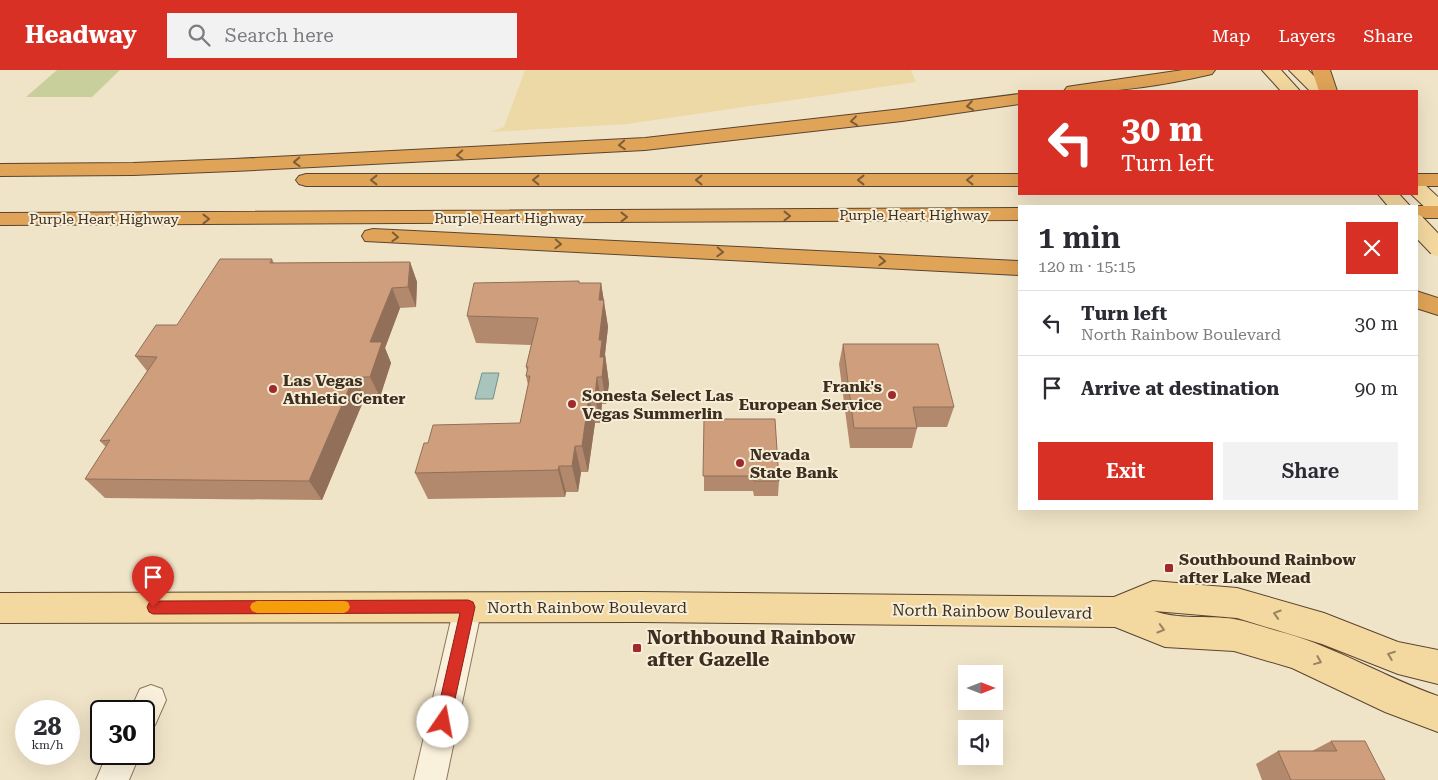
<!DOCTYPE html>
<html lang="en">
<head>
<meta charset="utf-8">
<style>
	body { margin:0; font-family:"Roboto Serif",serif; background:#f2f2f3; color:#2b2b33; height:100vh; display:flex; flex-direction:column; font-size:19px; white-space:nowrap }
	* { box-sizing:border-box; margin:0 }
	p { font-size:16px; color:#7c7c81 }
	.icon { flex:none; width:28px; height:28px; fill:none; stroke:currentColor; stroke-width:2; stroke-linecap:round; stroke-linejoin:round }
	.map { position:relative; flex:1; overflow:hidden }
	.details { position:absolute; left:1018px; top:135px; width:400px; height:305px; display:flex; flex-direction:column; background:#fff; border-radius:0px; box-shadow:0 5px 20px #0002 }
	.details>* { flex:none }
	.hud { position:absolute; left:1018px; top:20px; width:400px; height:105px; border-radius:0px; box-shadow:0 5px 20px #0002; background:#d93025; color:#fff; overflow:hidden }
	.needle { width:32px; rotate:90deg }
	.controls { position:absolute; left:958px; top:595px; display:grid; gap:10px }
	.controls a { display:grid; place-items:center; width:45px; height:45px; border-radius:0px; background:#fff; box-shadow:0 5px 20px #0002; font-size:25px }
	.speed { position:absolute; left:15px; top:630px; display:flex; gap:10px; font-size:25px; font-weight:700; text-align:center }
	.speed>* { display:grid; place-content:center; width:65px; height:65px; border-radius:50%; background:#fff; box-shadow:0 5px 20px #0002; line-height:1 }
	.speed small { font-size:12px; font-weight:400 }
	.speed .limit { border:2px solid #111; border-radius:8px; background:#fff; color:#111 }
	.pin { position:absolute; display:grid; place-items:center; width:42px; height:42px; color:#fff; margin:-51px -21px; border-radius:50% 50% 50% 0; rotate:-45deg; box-shadow:0 0 5px #0007 }
	.pin .icon { rotate:45deg }
	.me { position:absolute; width:55px; margin:-28px; rotate:12deg; stroke-linejoin:round; filter:drop-shadow(0 0 4px #0008) }
	.turn { display:flex; align-items:center; gap:18px; height:105px; padding:0 20px; font-size:22px }
	.turn .icon { width:65px; height:65px; stroke-width:2.5 }
	.turn b { display:block; font-size:35px; line-height:42px }
	.round { display:grid; place-items:center; flex:none; width:52px; height:52px; border-radius:0px; background:#f2f2f3 }
	.headline { display:flex; align-items:center; justify-content:space-between; height:85px; padding:0 20px }
	h1 { font-size:30px; font-weight:600; line-height:38px }
	.action { display:flex; gap:10px; margin-top:auto; padding:10px 20px }
	.action a { flex:1; height:58px; border-radius:0px; background:#d93025; color:#fff; font-size:20px; font-weight:600; line-height:58px; text-align:center }
	.action a+a { background:#f2f2f3; color:#2b2b33 }
	ul { padding:0; list-style:none }
	li { display:flex; align-items:center; gap:15px; height:65px; padding:0 20px; border-top:1px solid #e1e1e2 }
	li div { flex:1 }
	li b { display:block; font-size:19px }
	li em { font-style:normal }
	header { display:flex; align-items:center; gap:30px; box-sizing:border-box; height:70px; padding:0 25px; background:#d93025; color:#fff }
	header strong { font-size:24px }
	nav { display:flex; gap:28px; margin-inline-start:auto; font-size:18px }
	.search { width:350px; height:45px; background:#f2f2f3; display:flex; align-items:center; gap:12px; box-sizing:border-box; padding:0 18px; border-radius:0px; color:#7c7c81; font-size:19px }
	.map>svg:first-child { display:block }
</style>
</head>
<body>
<header>
<strong>Headway</strong>
<div class="search"><svg class="icon" aria-label="search" viewBox="0 0 24 24"><circle cx="10" cy="10" r="6"/><path d="M15 15l6 6"/></svg>Search here</div>
<nav><a>Map</a><a>Layers</a><a>Share</a></nav>
</header>
<div class="map">
<svg width="1438" height="710" viewBox="0 0 1438 710">
	<rect width="100%" height="100%" fill="#f0e4c8"/>
	<path fill="#c9cf9b" d="M57,0H120L92,27H26Z"/>
	<path fill="#ecd9a5" d="M525,0H911L916,12L627,54L490,62L504,57Z"/>
	<path fill="#a9c4bc" stroke="#6f938a" d="M482,303H499L493,329H475Z"/>
	<g fill="none" stroke-linecap="round" stroke-linejoin="round">
		<g stroke="#8d765c" stroke-width="2">
			<path id="minor" d="M468,524L478,528L482,537L446,710H414L454,537L458,528Z
				M151,615L162,619L166,630L155,655L144,660V641H130L140,619Z
				M107,684H140L129,710H96Z"/>
		</g>
		<g stroke="#5b4430" stroke-width="2">
			<path id="primary" d="M1262,0H1281L1300,21H1281Z
				M1289,0H1308L1329,21H1310Z
				M1416,111L1423,113L1438,127V145L1431,143L1411,124H1416Z
				M1378,124H1399L1410,136H1388Z
				M1153,511L1237,518L1324,543L1398,572L1438,580V614L1398,604L1322,574L1237,548L1154,541C1179,550 1207,545 1234,549C1251,552 1268,559 1285,563C1338,578 1386,608 1438,626V662L1385,642L1292,598L1234,581L1165,577L1115,557L640,552L0,553V523L640,522L1114,527Z"/>
		</g>
		<g stroke="#5b4430" stroke-width="2">
			<path id="motorway" d="M1183,0H1215L1212,4C1165,15 1113,24 1064,21L1067,17L1073,16Z
				M1312,0H1330L1337,21H1319Z
				M1019,24V34L902,51L645,80L234,101L133,105L0,106V94L133,93L234,89L645,68L902,39Z
				M306,104H1019V116H306L299,114L296,110L299,106Z
				M1416,104H1438V116H1416Z
				M1414,136H1438V148H1416V136Z
				M1019,138V150L0,155V143Z
				M373,159L1019,191V205L365,171L362,166L365,161Z
				M1416,221L1438,228V245L1416,238Z"/>
		</g>
		<use href="#minor" fill="#faf1dc" fill-rule="evenodd"/>
		<use href="#primary" fill="#f3d9a0" fill-rule="evenodd"/>
		<use href="#motorway" fill="#e0a458" fill-rule="evenodd"/>
		<g stroke="#5b4430" stroke-width="21" stroke-linecap="butt">
			<path id="primary-bridge" d="M1416,154L1438,177"/>
		</g>
		<use href="#primary-bridge" stroke="#f3d9a0" stroke-width="19"/>
	</g>
	<path fill="#b2896c" d="M272,189L274,193L410,192L417,212L416,237L400,238L385,278L391,293L380,327H365L322,430L105,428L85,409L106,377L100,371L147,301L135,286Z
		M579,213H601L608,257L605,284L609,314L606,334H602L600,353H595L588,402H581L578,422H566L565,427L428,429L415,403L428,373L520,353L528,315L526,306L527,301L526,297L531,275L476,273L467,246Z
		M843,274L954,337L947,357H917V358L912,378H850L839,294Z
		M704,349L779,411L778,426H754L753,421H704Z
		M1331,671L1385,710H1262L1256,694L1278,681H1312Z"/>
	<path fill="#916f58" d="M410,192L417,212L416,237L408,217Z
		M601,213L608,257L605,284L609,314L606,334L602,307L599,270V230Z
		M392,218L400,238L385,278L391,293L380,327L370,307V272Z
		M354,307L365,327L322,430L309,411Z
		M597,307L602,334L600,353L595,326Z
		M589,326L595,353L588,402L582,376Z
		M575,376L581,402L578,422L572,396Z
		M559,396L566,422L565,427L558,400Z"/>
	<path fill="#cf9f7d" stroke="#916f58" d="M220,189H272L270,193L410,192L408,217L392,218L370,272H382L370,307H354L309,411L85,409L110,370L100,371L157,287L135,286L156,255H177Z
		M579,211V213H601L599,230H604L599,270H602L600,287H604L602,307H597L595,326H589L582,376H575L572,396H559L558,400L415,403L424,373H428L433,355L520,353L530,306H526L528,297H526L538,248L467,246L474,213Z
		M843,274H938L954,337H913L917,358H854Z
		M704,349H775L779,411H754V406H703Z
		M1331,671H1365L1385,710H1291L1278,681H1337Z"/>
	<defs><path id="oneway-chevron" d="M-2-3.5L2.5 0L-2 3.5" fill="none" stroke-width="1.6" stroke-linecap="round" stroke-linejoin="round" transform="scale(1.25)"/></defs>
	<g stroke="#7e5d36">
		<use href="#oneway-chevron" transform="translate(970 36) rotate(172)"/>
		<use href="#oneway-chevron" transform="translate(854 51) rotate(173)"/>
		<use href="#oneway-chevron" transform="translate(622 75) rotate(176)"/>
		<use href="#oneway-chevron" transform="translate(460 85) rotate(177)"/>
		<use href="#oneway-chevron" transform="translate(297 92) rotate(178)"/>
		<use href="#oneway-chevron" transform="translate(374 110) rotate(180)"/>
		<use href="#oneway-chevron" transform="translate(536 110) rotate(180)"/>
		<use href="#oneway-chevron" transform="translate(699 110) rotate(180)"/>
		<use href="#oneway-chevron" transform="translate(861 110) rotate(180)"/>
		<use href="#oneway-chevron" transform="translate(970 110) rotate(-180)"/>
		<use href="#oneway-chevron" transform="translate(787 146)"/>
		<use href="#oneway-chevron" transform="translate(624 147)"/>
		<use href="#oneway-chevron" transform="translate(206 149)"/>
		<use href="#oneway-chevron" transform="translate(395 167) rotate(3)"/>
		<use href="#oneway-chevron" transform="translate(558 174) rotate(3)"/>
		<use href="#oneway-chevron" transform="translate(720 182) rotate(3)"/>
		<use href="#oneway-chevron" transform="translate(882 191) rotate(3)"/>
	</g>
	<g stroke="#988460">
		<use href="#oneway-chevron" transform="translate(1277 544) rotate(-163)"/>
		<use href="#oneway-chevron" transform="translate(1161 559) rotate(16)"/>
		<use href="#oneway-chevron" transform="translate(1391 585) rotate(-159)"/>
		<use href="#oneway-chevron" transform="translate(1318 591) rotate(22)"/>
	</g>
	<path fill="#d93025" stroke="#8d1f18" d="M468,530L473,532L475,537L450,652L448,658L443,660L438,658L435,652L460,543L153,544L149,542L147,537L149,533L153,531Z"/>
	<path fill="#f59e0b" d="M257,531H344L348,532L350,537L348,541L344,543H257L252,541L250,537L252,533Z"/>
	<g fill="#9e2a2b" stroke="#f7eed8" stroke-width="2">
		<circle cx="273" cy="319" r="5"/>
		<circle cx="892" cy="325" r="5"/>
		<circle cx="572" cy="334" r="5"/>
		<circle cx="740" cy="393" r="5"/>
		<rect x="1164" y="493" width="10" height="10" rx="2.5"/>
		<rect x="632" y="573" width="10" height="10" rx="2.5"/>
	</g>
	<g text-anchor="middle" stroke-width="4" stroke-linejoin="round" paint-order="stroke">
		<g font-size="14" fill="#3d2e20" stroke="#f7eed8">
			<text x="914" y="150">Purple Heart Highway</text>
			<text x="509" y="153">Purple Heart Highway</text>
			<text x="104" y="154">Purple Heart Highway</text>
		</g>
		<g font-size="16" font-weight="bold" fill="#3d2e20" stroke="#f7eed8" text-anchor="start">
			<text x="283" y="316">Las Vegas<tspan x="283" dy="18">Athletic Center</tspan></text>
			<text x="882" y="322" text-anchor="end">Frank's<tspan x="882" dy="18">European Service</tspan></text>
			<text x="582" y="331">Sonesta Select Las<tspan x="582" dy="18">Vegas Summerlin</tspan></text>
			<text x="750" y="390">Nevada<tspan x="750" dy="18">State Bank</tspan></text>
			<text x="1179" y="495">Southbound Rainbow<tspan x="1179" dy="18">after Lake Mead</tspan></text>
		</g>
		<g font-size="16" fill="#3d2e20" stroke="#f7eed8">
			<text x="587" y="543">North Rainbow Boulevard</text>
			<text transform="translate(992 541) rotate(1)" y="6">North Rainbow Boulevard</text>
		</g>
		<g font-size="19" font-weight="bold" fill="#3d2e20" stroke="#f7eed8" text-anchor="start">
			<text x="647" y="574">Northbound Rainbow<tspan x="647" dy="22">after Gazelle</tspan></text>
		</g>
	</g>
</svg>
<div class="controls">
<a><svg class="needle" viewBox="-14 -14 28 28"><path d="M0-13l5 13h-10z" fill="#e53935"/><path d="M0 13l5-13h-10z" fill="#7c7c81"/></svg></a>
<a><svg class="icon" aria-label="sound" viewBox="0 0 24 24"><path d="M4 9h4l5-4v14l-5-4H4zM17 9q2 3 0 6"/></svg></a>
</div>
<div class="speed"><div>28<small>km/h</small></div><div class="limit">30</div></div>
<div class="pin" style="left:153px;top:537px;background:#d93025"><svg class="icon" aria-label="arrive" viewBox="0 0 24 24"><path d="M6 21V4h12l-3 4 3 4H6"/></svg></div>
<svg class="me" style="left:443px;top:652px" viewBox="-20 -20 40 40"><circle r="19" fill="#fff"/><path d="M0-13L10 11 0 6-10 11z" fill="#d93025"/></svg>
<div class="hud">
<div class="turn"><svg class="icon" aria-label="left" viewBox="0 0 24 24"><path d="M17 20v-9H6M10 6l-5 5 5 5"/></svg><div><b>30 m</b>Turn left</div></div>
</div>
<section class="details">
<div class="headline"><div><h1>1 min</h1><p>120 m · 15:15</p></div><a class="round" style="background:#d93025;color:#fff"><svg class="icon" aria-label="close" viewBox="0 0 24 24"><path d="M6 6l12 12M18 6L6 18"/></svg></a></div>
<ul>
<li><svg class="icon" aria-label="left" viewBox="0 0 24 24"><path d="M17 20v-9H6M10 6l-5 5 5 5"/></svg><div><b>Turn left</b><p>North Rainbow Boulevard</p></div><em>30 m</em></li>
<li><svg class="icon" aria-label="arrive" viewBox="0 0 24 24"><path d="M6 21V4h12l-3 4 3 4H6"/></svg><div><b>Arrive at destination</b></div><em>90 m</em></li>
</ul>
<div class="action"><a>Exit</a><a>Share</a></div>
</section>
</div>
</body>
</html>
